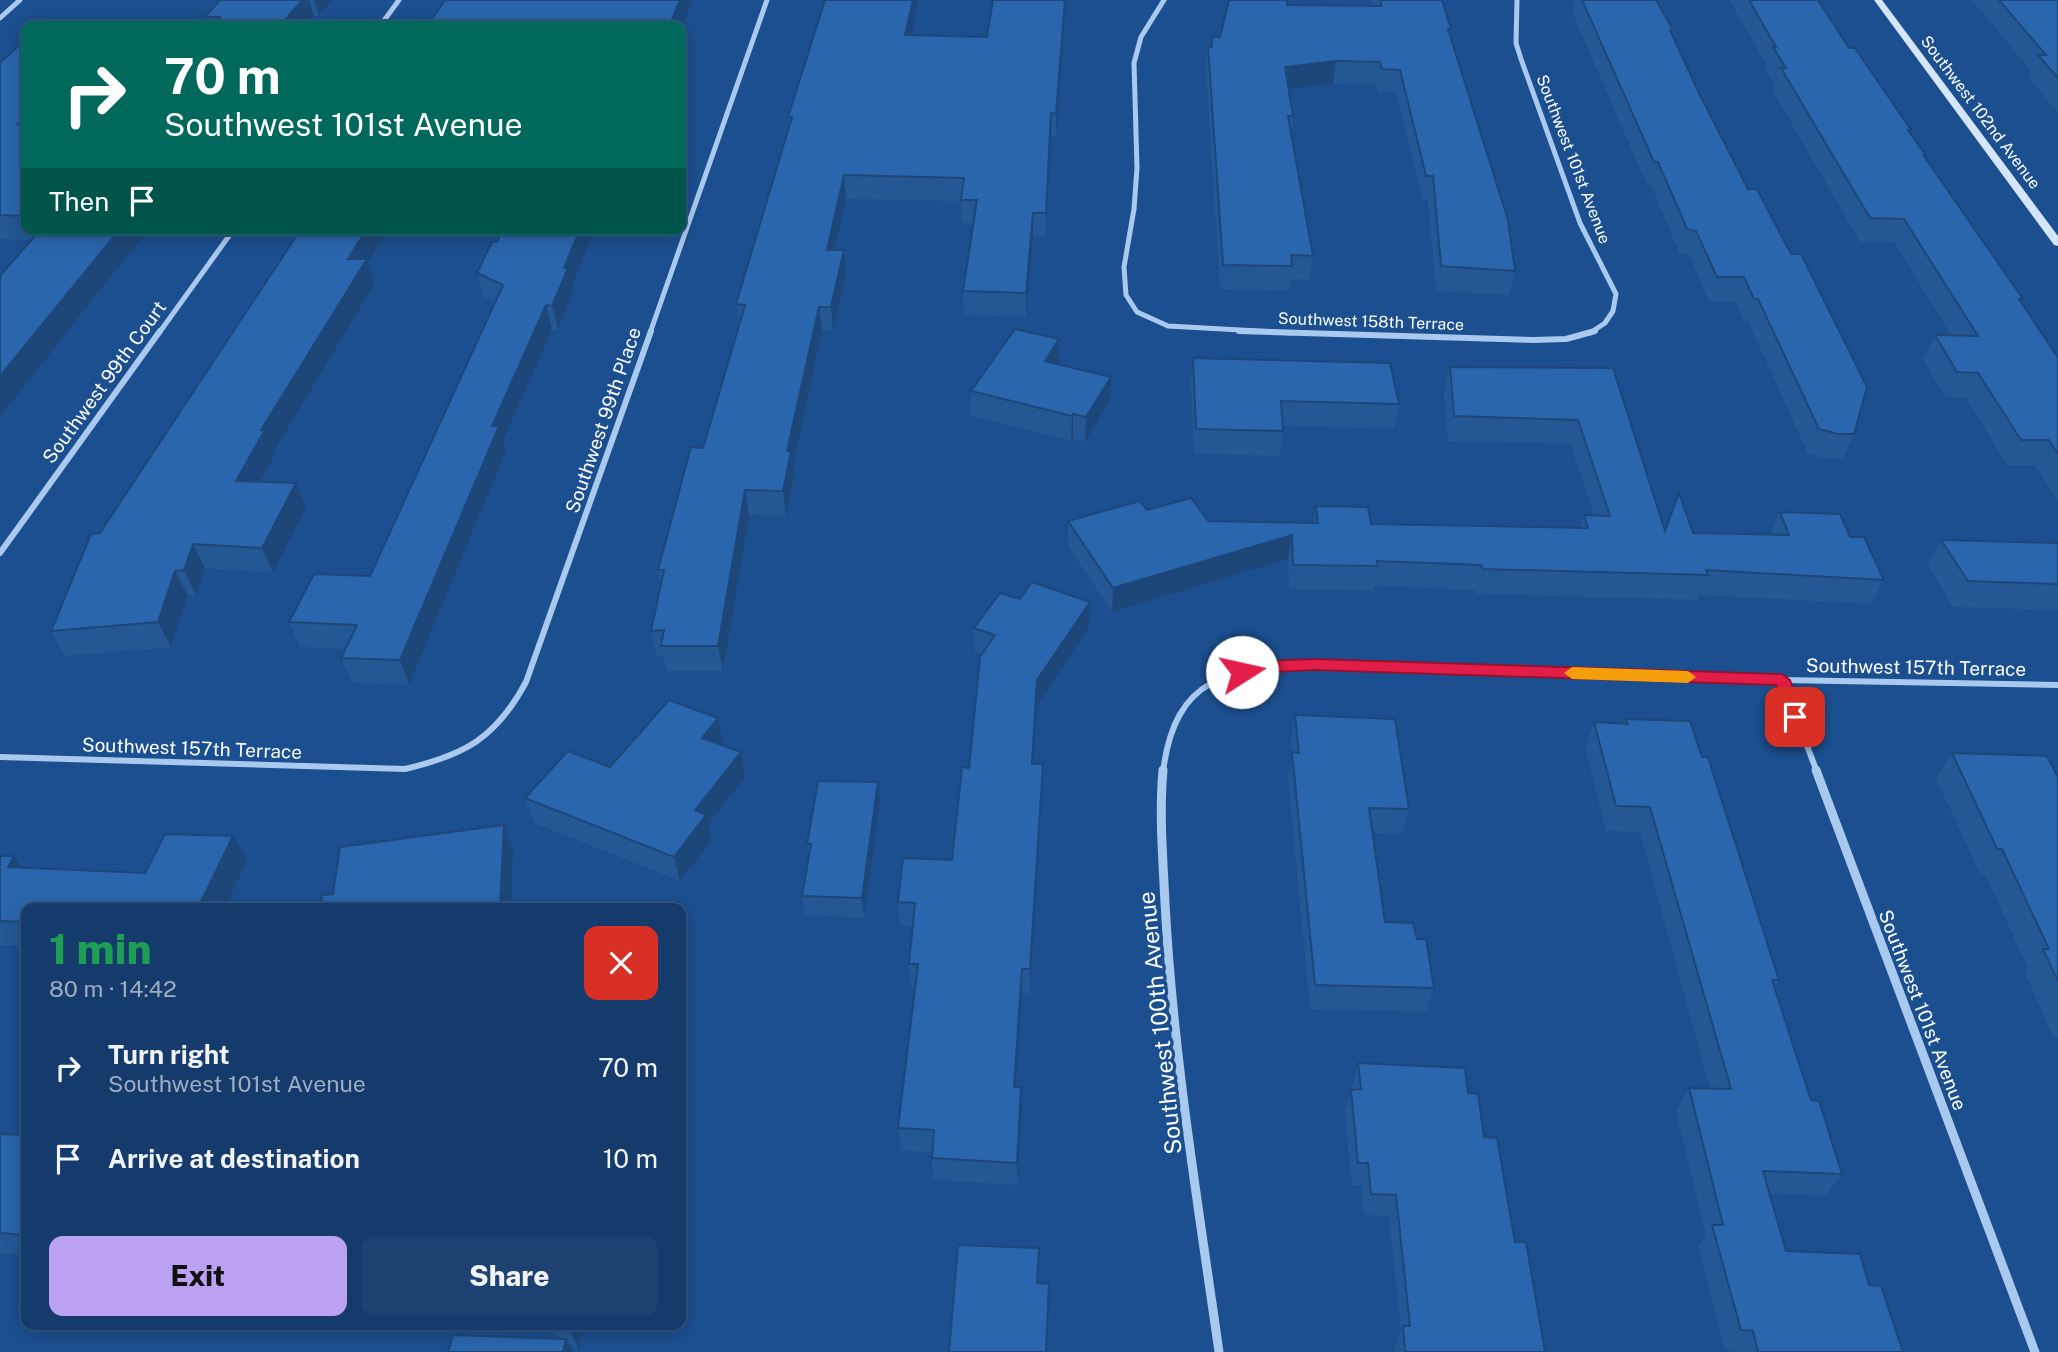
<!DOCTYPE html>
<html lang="en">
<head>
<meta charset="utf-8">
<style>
	body { margin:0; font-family:"Public Sans",sans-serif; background:#1d4271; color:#f1f3f6; height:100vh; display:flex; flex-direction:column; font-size:26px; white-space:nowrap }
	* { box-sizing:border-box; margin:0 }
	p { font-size:23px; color:#9dadc1 }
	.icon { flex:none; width:38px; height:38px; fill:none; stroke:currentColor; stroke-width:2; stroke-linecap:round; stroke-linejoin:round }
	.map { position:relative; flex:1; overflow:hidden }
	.details { position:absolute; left:21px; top:903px; width:665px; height:427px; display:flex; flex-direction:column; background:#143b6b; border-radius:14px; box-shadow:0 4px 18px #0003,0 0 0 2px #33557e }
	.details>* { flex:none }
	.banner { position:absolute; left:21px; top:21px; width:665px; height:214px; border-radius:14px; box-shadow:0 4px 18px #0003,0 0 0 2px #33557e; background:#00695c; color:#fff; overflow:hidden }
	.pin { position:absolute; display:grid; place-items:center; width:60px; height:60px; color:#fff; margin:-30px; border-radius:14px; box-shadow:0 4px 10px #0006 }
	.me { position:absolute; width:77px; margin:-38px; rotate:80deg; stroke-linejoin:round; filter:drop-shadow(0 0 5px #0008) }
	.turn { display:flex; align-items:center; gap:24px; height:147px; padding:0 28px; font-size:32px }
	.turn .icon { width:91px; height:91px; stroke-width:2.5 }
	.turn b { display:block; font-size:49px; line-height:60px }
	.then { display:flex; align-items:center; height:66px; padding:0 28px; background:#0003; gap:14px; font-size:26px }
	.round { display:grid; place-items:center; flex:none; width:74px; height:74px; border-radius:14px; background:#1d4271 }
	.headline { display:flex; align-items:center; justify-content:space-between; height:119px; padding:0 28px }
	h1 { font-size:42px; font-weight:800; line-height:52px; color:#1e9e55 }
	.button { display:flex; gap:14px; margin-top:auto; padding:14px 28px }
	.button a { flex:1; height:80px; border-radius:14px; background:#bca0f2; color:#111; font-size:28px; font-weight:800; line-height:80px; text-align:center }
	.button a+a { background:#1d4271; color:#f1f3f6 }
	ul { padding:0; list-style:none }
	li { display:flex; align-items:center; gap:21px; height:91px; padding:0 28px }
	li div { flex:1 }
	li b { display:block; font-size:26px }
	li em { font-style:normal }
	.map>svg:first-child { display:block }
</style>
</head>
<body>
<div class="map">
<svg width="2058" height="1352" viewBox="0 0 2058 1352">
	<rect width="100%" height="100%" fill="#1b4f8f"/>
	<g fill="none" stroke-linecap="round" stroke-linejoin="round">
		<path stroke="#a9c9ee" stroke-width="5" d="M1164,0L1141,37L1134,63L1137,168L1134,209L1124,267L1126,295L1137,312L1168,326L1292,333
			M1517,0L1516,43L1521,59L1580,223L1616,294L1613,311L1605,323L1590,333
			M0,18L20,0
			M380,26L399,0
			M159,333L234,229
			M650,333L767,0"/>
		<path stroke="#a9c9ee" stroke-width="6" d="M1239,331L1533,340L1566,339L1595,331
			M0,553L160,331
			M1782,680L1817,772
			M0,757L405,769C465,755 496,738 526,682L651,331
			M1163,772C1175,675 1229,668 1314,665L1782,680L2058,685"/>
		<path stroke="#a9c9ee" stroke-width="9" d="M1163,770C1159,814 1163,859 1165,903C1173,1054 1198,1203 1219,1352
			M1816,770L2035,1352"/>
		<path fill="#d6e6fa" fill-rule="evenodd" d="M1874,0H1882L2058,236V246L2054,245Z"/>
	</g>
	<path fill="#245895" d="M220,0H332L319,16H314L305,26H209L205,17Z
		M825,0H918L911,35L987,37L1066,0L1056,136H1050L1046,237H1033L1026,317L964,315L963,291L973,224L961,223V201L846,199L834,250H844L846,274L833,331H822L793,466L794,476L786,516L749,515L723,671H667L663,656H657L651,631L661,584L658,570L703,448L739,325L736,304L789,127L788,117Z
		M1229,0H1288V5H1373L1371,0H1442L1451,29L1450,36L1515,271L1509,295L1436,291L1428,199H1422L1396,92H1378L1376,85L1333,84L1289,88L1293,116L1291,134L1313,256L1309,280L1291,279L1289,291L1220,289L1206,69L1208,47H1211L1212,37H1220Z
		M1575,0H1656L1673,30L1672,35L1854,434L1843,459H1827L1808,454L1749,323H1745L1735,301H1709L1689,255L1679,252L1651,185H1647L1572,12Z
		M1729,0H1818L1849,48L1911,130L1910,133L1926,156L1925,159L2023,299L2021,302L2058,358V501L2035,465H2007L1966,398L1945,397L1923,359L1935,335H1951L1894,242H1860L1773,91L1775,85L1765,69L1767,65Z
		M1972,0H2058V113L2028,77L2031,71Z
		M26,39V229H150L112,275L0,417V276L32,240L0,239V63Z
		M301,229H389L368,263L375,283L274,451L275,455L260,482L296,483L306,508L273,573L205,568L196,595H188L171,647L65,656L51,631L100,533Z
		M504,229H595L572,286L573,292L558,330H552L503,441L506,451L409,685L352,683L341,658L346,649L300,647L289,622L370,576L495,302L484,297L477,273L497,242Z
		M1193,358L1399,404L1394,429L1283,426V431L1280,456L1194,454L1191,382Z
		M1058,364L1110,401L1085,442L1073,438L1071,441L971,416V391Z
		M1450,367L1613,368L1665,531L1770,535L1780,512L1850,537L1884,580L1871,604L1700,595L1698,600L1476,594L1475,590L1374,586L1373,591L1289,589L1288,559L1112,612L1068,546V521L1147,510L1208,521L1313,522L1316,506L1371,524L1580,528L1584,515H1594L1570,444L1448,441L1444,391Z
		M1941,540L2058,543V610L1953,607L1928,565Z
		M1020,599L1090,602L1089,627L1037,706L1034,764H1043L1042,789L1030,993H1022L1016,1087H1021L1022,1110L1017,1185L933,1180L932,1152L901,1151L898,1128L915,988H911L909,964L913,927L900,926L898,902L952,860L969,768L981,655L975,653L974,628Z
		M1295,715L1409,809L1402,834L1373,833L1385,922L1417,939L1434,988L1426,1012L1310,1009L1288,777L1292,754L1291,741Z
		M718,718L723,743L722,745L741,752L745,777L708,825L712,840L680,881L534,823L525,798L610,767Z
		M1626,719L1702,757L1779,980L1775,988L1811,1100L1842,1174L1825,1196L1770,1194L1786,1251L1869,1285L1903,1352H1737L1725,1350L1698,1247L1706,1235L1676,1111L1689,1088L1710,1089L1640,832L1606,831L1585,747L1594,722L1624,724Z
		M1952,753L2058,777V1037H2053L2025,973L2028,968L1985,874H1980L1936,778Z
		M878,782L880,802L864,918L805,915L802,896L809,856L807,844Z
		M0,856H14L23,867L145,873L247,860L26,908V946L0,945Z
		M1358,1063L1468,1093L1484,1137L1515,1242L1545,1352H1395V1346L1401,1331L1389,1216L1364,1215L1361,1185H1352L1345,1112L1351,1090H1352V1086Z
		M0,1134L26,1135V1255L0,1254Z
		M541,1325H584L579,1350L568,1343L573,1352H448L562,1339Z"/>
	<path fill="#1d4779" d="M302,0H309L314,16L305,26H280Z
		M314,0H332L319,16Z
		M680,0H693L681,28V26H669Z
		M913,0H918L907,58L905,35Z
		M1065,0H1066L1056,136V114Z
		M1336,61L1333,84L1283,89L1285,67Z
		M1051,113L1050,136L1046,237V213Z
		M26,115V142L18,124Z
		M844,175L846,199L829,274L827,250Z
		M1033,213V237L1026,317V293Z
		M120,229H150L112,275L0,417V376Z
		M367,229H389L368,263L375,283L274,451L275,455L247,505L236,481L348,259Z
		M580,229H595L572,286L573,292L558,330L552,306L564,268Z
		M844,250L846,274L833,331L831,307Z
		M546,305L552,330L503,441L506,451L409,685L400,660L492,426Z
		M819,307L822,331L793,466L794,476L786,516L783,491L787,451Z
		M1059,339L1058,364L1045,361Z
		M1111,377L1110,401L1085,442L1086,417Z
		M1073,414V438L1071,441L1072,416Z
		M296,483L306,508L273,573L262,548Z
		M745,490L749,515L723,671L718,646Z
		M1292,535L1288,559L1112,612L1113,588Z
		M193,544L205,568L196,595L184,570Z
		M175,571L188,595L171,647L158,622Z
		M1090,602L1089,627L1037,706L1032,789V764L1037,680Z
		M718,718L723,743L707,763L702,738Z
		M741,752L745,777L708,825L712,840L680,881L674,857L695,810Z
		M1043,764L1042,789L1030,993V969Z
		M878,782L880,802L864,918L862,898Z
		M504,825L513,849L511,908H500Z
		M233,836L247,860L225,908H198Z
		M14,856L32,881L8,867Z
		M1022,969V993L1014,1110V1087Z
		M1021,1087L1022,1110L1017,1185V1163Z
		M570,1325H584L579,1350L569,1329Z
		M566,1339L573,1352H563Z"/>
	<path fill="#2a66ad" stroke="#1d4779" stroke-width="2" d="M220,0H302L280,26H212L220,17H205Z
		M445,0H680L669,26H427Z
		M825,0H913L905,35L987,37L993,0H1065L1056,114L1051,113L1046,213H1033L1026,293L963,291L977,200H961L964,178L844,175L827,250H844L831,307H819L787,451H791L783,491L745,490L718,646H661L664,630L651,631L664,570H658L691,447L703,448L745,305L736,304L792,117H788Z
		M1229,0H1287V5L1382,6L1380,0H1442L1451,29H1448L1508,220L1515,271L1441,266L1433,176H1426L1400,70L1382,69L1380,62L1336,61L1285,67L1293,116H1288L1313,256L1291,255L1292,266L1223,265L1208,47H1212V37H1220Z
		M1582,0H1656L1673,30H1670L1699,93L1748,189H1757L1791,254H1801L1867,387L1854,434H1838L1819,429L1758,299H1754L1744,277H1717L1696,231L1687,229L1658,162H1654Z
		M1749,0H1818L1849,48H1855L1911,130H1908L1926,156H1924L2023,299H2019L2058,358V454L2049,440H2021L1978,373L1957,372L1935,335L1978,336L1904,219L1870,218L1781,68H1786L1773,47H1776Z
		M1999,0H2058V78L2038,55H2046Z
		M26,39V115L18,124H26V216L0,215V63Z
		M41,229H120L0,376V276Z
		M301,229H367L348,259H367L261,430H265L236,481L296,483L262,548L193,544L184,570L175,571L158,622L51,631L91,534L100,533Z
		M504,229H580L564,268H568L552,306L546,305L492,426H499L400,660L341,658L357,625L289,622L314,574L370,576L503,285L477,273L492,242H497Z
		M1015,329L1059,339L1045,361L1111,377L1086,417L1073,414L1072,416L971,391Z
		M1193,358L1390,363L1399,404L1281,401L1283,431L1196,429Z
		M1450,367L1613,368L1665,531L1679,493L1693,533L1789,535L1780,512L1840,514L1850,537H1864L1884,580L1706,570L1708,575L1483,569L1481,565L1377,561L1378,566L1293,565L1292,535L1113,588L1068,521L1140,501L1147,510L1191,498L1208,521L1318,523L1316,506L1368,507L1371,524L1588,528L1584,515L1610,516L1578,420L1454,416Z
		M1941,540L2058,543V584L1968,581Z
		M1032,582L1090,602L1037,680L1032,764H1043L1030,969H1022L1014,1087H1021L1017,1163L932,1158L934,1130L898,1128L918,964H909L915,903L898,902L903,858L952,860L962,767L969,768L980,657L995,635L974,628L1000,593L1020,599Z
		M669,700L718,718L702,738L741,752L695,810L706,815L674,857L525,798L568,751L610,767Z
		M1295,715L1395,719L1409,809L1369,808L1385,922L1413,923L1417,939H1426L1434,988L1315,985L1292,752L1299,753Z
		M1626,719L1690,721L1702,757H1708L1779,980H1772L1811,1100L1819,1101L1842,1174L1763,1171L1786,1251L1860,1254L1869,1285L1881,1286L1903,1352H1758L1753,1331L1741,1330L1712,1225H1723L1689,1088L1731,1089L1650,807L1616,806L1594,722L1628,724Z
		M1952,753L2047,756L2058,777V981L2043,949H2049L2002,849H1997Z
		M818,781L878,782L862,898L802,896L811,844H807Z
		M504,825L500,908H320L322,895L333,894L340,847Z
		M165,834L233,836L198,908H26V922L0,921V856H14L8,867L145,873Z
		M1358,1063L1465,1068L1468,1093L1478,1094L1484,1137L1497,1138L1515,1242H1526L1545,1352H1405L1403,1326H1410L1396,1195L1371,1194L1368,1163H1358L1351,1090L1361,1089Z
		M0,1134L26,1135V1235L0,1233Z
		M958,1245L1039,1248L1037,1283L1049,1284L1046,1352H949Z
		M562,1325H570L569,1329Z
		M453,1335L566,1339L563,1352H448Z"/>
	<path fill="#e11d48" stroke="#92132f" stroke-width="2" d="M1314,659L1782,674L1790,680L1803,717L1801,721H1789L1776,685L1314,670L1275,672L1242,678L1234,672C1245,659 1296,660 1314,659Z"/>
	<path fill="#f59e0b" d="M1572,667L1688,671L1696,677L1688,683L1572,679L1564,673Z"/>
	<g text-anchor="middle" stroke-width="7" stroke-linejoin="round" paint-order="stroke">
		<g font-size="16" fill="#fff" stroke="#1b4f8f">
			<text transform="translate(1981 112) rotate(53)" y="6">Southwest 102nd Avenue</text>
			<text transform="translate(1574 159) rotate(69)" y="6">Southwest 101st Avenue</text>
			<text transform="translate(1371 321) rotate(2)" y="6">Southwest 158th Terrace</text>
		</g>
		<g font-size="19" fill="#fff" stroke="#1b4f8f">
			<text transform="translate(104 382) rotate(-54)" y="7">Southwest 99th Court</text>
			<text transform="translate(603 420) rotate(-71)" y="7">Southwest 99th Place</text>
			<text transform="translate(1916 667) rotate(1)" y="7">Southwest 157th Terrace</text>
			<text transform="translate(192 748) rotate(2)" y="7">Southwest 157th Terrace</text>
			<text transform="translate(1923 1010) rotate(69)" y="7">Southwest 101st Avenue</text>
		</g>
		<g font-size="23" fill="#fff" stroke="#1b4f8f">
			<text transform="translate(1160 1023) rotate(-96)" y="8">Southwest 100th Avenue</text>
		</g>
	</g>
</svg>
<div class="pin" style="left:1795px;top:717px;background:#d93025"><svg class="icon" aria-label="arrive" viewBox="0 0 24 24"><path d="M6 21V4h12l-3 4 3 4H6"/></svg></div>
<svg class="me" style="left:1242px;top:672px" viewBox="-20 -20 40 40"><circle r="19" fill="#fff"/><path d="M0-13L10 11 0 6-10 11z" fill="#e11d48"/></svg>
<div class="banner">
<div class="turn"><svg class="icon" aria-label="right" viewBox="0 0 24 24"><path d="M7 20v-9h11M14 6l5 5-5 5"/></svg><div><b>70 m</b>Southwest 101st Avenue</div></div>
<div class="then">Then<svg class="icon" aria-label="arrive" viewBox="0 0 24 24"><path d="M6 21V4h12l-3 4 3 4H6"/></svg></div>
</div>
<section class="details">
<div class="headline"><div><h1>1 min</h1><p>80 m · 14:42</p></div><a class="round" style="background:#d93025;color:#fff"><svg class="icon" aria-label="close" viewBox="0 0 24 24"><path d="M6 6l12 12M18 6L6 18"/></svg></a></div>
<ul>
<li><svg class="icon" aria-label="right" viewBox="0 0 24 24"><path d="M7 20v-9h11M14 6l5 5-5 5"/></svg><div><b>Turn right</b><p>Southwest 101st Avenue</p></div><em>70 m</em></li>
<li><svg class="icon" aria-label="arrive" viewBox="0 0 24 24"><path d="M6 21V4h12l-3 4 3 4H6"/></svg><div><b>Arrive at destination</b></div><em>10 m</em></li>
</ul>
<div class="button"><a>Exit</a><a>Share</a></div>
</section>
</div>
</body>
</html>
